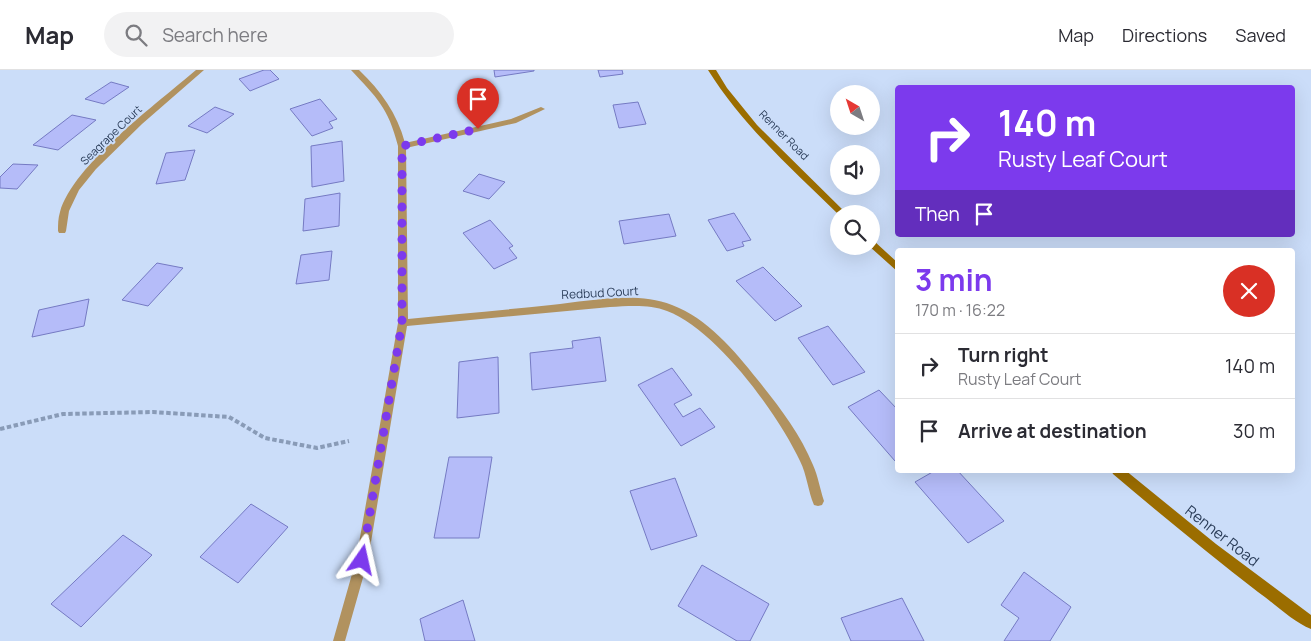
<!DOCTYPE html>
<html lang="en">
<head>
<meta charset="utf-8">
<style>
	body { margin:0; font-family:Manrope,sans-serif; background:#f2f2f3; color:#2b2b33; height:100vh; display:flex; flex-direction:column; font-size:19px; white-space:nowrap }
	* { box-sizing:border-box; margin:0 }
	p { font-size:16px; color:#7c7c81 }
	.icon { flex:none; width:28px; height:28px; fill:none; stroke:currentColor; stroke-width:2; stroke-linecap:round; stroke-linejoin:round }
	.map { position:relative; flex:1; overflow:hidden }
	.side { position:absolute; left:895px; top:178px; width:400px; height:225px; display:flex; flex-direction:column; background:#fff; border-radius:5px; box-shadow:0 5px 20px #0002 }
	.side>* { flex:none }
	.hud { position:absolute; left:895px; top:15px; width:400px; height:152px; border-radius:5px; box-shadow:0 5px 20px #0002; background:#7c3aed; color:#fff; overflow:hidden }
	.needle { width:32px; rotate:321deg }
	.controls { position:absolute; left:830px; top:15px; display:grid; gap:10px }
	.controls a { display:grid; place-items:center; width:50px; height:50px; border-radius:50%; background:#fff; box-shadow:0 5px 20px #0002; font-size:25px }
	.pin { position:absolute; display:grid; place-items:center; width:42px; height:42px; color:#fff; margin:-51px -21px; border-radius:50% 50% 50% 0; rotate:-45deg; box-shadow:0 0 5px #0007 }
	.pin .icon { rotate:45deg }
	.me { position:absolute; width:55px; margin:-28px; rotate:11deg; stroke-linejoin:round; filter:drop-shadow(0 0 4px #0008) }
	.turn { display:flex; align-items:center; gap:18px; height:105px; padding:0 20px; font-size:22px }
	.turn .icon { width:65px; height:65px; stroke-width:2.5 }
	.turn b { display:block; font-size:35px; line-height:42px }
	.then { display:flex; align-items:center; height:48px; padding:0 20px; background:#0003; gap:10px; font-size:19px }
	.round { display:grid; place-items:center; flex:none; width:52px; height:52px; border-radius:26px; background:#f2f2f3 }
	.overview { display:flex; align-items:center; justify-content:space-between; height:85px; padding:0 20px }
	h1 { font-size:30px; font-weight:700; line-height:38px; color:#7c3aed }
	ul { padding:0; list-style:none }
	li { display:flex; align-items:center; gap:15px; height:65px; padding:0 20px; border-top:1px solid #e1e1e2 }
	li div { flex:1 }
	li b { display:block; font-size:19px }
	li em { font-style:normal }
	header { display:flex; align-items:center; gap:30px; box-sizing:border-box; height:70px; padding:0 25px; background:#fff; border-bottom:1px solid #e1e1e2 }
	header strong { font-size:24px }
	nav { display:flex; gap:28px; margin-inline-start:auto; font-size:18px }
	.search { width:350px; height:45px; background:#f2f2f3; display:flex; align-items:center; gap:12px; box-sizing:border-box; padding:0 18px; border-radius:28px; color:#7c7c81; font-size:19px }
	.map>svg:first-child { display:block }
</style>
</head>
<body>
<header>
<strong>Map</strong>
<div class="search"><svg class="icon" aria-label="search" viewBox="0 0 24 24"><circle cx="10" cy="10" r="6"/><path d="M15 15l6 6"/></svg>Search here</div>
<nav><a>Map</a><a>Directions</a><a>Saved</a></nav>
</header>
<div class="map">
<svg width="1311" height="571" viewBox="0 0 1311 571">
	<rect width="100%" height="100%" fill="#cbddf9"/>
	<path fill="#b5bcf9" stroke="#757ac3" d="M264,0H270L279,9L250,21L239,9Z
		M494,0H534V1L495,7Z
		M598,0H622L623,4L600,7Z
		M111,12L129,17L104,34L85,29Z
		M320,29L337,49L329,52L333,58L312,66L290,39Z
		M638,32L646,54L619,58L613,35Z
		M215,37L234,44L207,63L188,56Z
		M72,45L96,50L58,80L33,75Z
		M342,71L344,111L312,117L311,76Z
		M195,80L185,110L156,114L166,83Z
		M13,94L38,95L17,119L0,118V107Z
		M479,104L505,112L489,129L463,121Z
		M340,123L339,156L303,161L305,129Z
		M734,143L751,170L742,172L744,176L727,181L708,150Z
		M669,144L676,166L624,174L619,151Z
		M490,150L513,176L509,178L517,188L494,199L463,163Z
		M332,181L329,210L296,214L301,185Z
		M157,193L183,198L148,236L122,230Z
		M763,197L802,236L775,251L736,211Z
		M89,229L84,256L32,267L39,240Z
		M828,256L865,302L833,315L798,268Z
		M600,267L606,311L532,320L530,283L573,278L572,271Z
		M498,287L499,343L457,348L459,292Z
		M672,298L692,325L674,334L683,347L700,338L715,357L681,376L638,315Z
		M879,320L898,340V390L895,391L848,337Z
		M449,387H492L479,468H434Z
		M936,400H957L1004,451L968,473L915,412Z
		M675,408L697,466L651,480L630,421Z
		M251,434L288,457L238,513L200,487Z
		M123,465L152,485L81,557L51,534Z
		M702,495L769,534L750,571H737L678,536Z
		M1024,502L1071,537L1050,571H1004L1019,548L1001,535Z
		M902,528L924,571H851L841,548Z
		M463,530L475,571H425L420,549Z"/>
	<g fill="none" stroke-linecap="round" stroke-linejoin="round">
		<path stroke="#899bb7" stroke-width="4" stroke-dasharray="4.5 2.5" stroke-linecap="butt" d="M0,359L63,344L153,342L229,347L265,368L317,378L349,371"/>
		<path fill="#b1925f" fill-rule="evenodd" d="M196,0H204L142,54L96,99L79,120L69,141L66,161L65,163H59L58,161C58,155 58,148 60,142C73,95 159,32 196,0Z
			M351,0H359C381,21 397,43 405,73L511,49L541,37L545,39L516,53L406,78L408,249C456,244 504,240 551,235C590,231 635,221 672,235C707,248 735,281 757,309C778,335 800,363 813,395C818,406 820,419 824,431L822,435L818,436L814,435C808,421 807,405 800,391C778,344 717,260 667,241C650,234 628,236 610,237L407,256L368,490L345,571H333L356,490L398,253V76C388,37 377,28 351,0Z"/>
		<path fill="#9b6d00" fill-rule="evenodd" d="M708,0H716L727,18L757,55L847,144L839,145C792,99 743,56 708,0Z
			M871,170L874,171L898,193V202L869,176H871Z
			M1111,400H1125L1216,474L1311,545V559C1293,552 1274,533 1258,522C1209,484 1160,444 1113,404Z"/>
	</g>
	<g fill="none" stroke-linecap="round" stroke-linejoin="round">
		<path stroke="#7c3aed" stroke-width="9" stroke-dasharray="0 16.2" d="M362,490L402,253V76L478,59"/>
	</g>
	<g text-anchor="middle" stroke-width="4" stroke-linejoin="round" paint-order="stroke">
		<g font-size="11" fill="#2a3c58" stroke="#cbddf9">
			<text transform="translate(111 65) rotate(-44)" y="4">Seagrape Court</text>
			<text transform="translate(784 65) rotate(45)" y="4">Renner Road</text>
		</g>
		<g font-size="12" fill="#2a3c58" stroke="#cbddf9">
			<text transform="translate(600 223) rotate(-3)" y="4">Redbud Court</text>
		</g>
		<g font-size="15" fill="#2a3c58" stroke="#cbddf9">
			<text transform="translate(1222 466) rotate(38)" y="5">Renner Road</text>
		</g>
	</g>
</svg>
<div class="controls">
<a><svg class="needle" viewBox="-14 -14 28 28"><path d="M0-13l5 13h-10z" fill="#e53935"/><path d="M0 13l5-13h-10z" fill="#7c7c81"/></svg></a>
<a><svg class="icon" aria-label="sound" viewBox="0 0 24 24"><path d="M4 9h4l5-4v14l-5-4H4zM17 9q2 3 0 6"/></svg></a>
<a><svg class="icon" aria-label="search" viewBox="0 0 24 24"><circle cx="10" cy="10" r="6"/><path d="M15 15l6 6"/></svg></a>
</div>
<div class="pin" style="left:478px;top:59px;background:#d93025"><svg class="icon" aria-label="arrive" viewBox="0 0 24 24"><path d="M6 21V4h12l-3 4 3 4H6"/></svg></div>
<svg class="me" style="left:362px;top:490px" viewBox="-20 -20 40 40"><path d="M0-17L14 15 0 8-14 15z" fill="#7c3aed" stroke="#fff" stroke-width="4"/></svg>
<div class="hud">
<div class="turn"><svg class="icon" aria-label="right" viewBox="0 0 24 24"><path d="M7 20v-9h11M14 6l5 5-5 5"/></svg><div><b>140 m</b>Rusty Leaf Court</div></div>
<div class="then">Then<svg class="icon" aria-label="arrive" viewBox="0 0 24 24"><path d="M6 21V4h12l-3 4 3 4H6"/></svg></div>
</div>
<section class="side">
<div class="overview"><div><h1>3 min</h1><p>170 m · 16:22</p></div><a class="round" style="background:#d93025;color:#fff"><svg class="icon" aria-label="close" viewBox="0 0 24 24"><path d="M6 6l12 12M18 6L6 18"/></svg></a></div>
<ul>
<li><svg class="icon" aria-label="right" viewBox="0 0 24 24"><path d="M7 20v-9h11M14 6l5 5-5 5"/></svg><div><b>Turn right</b><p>Rusty Leaf Court</p></div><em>140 m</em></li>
<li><svg class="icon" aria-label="arrive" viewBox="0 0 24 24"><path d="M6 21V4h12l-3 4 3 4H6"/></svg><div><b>Arrive at destination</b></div><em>30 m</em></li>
</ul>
</section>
</div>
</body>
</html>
